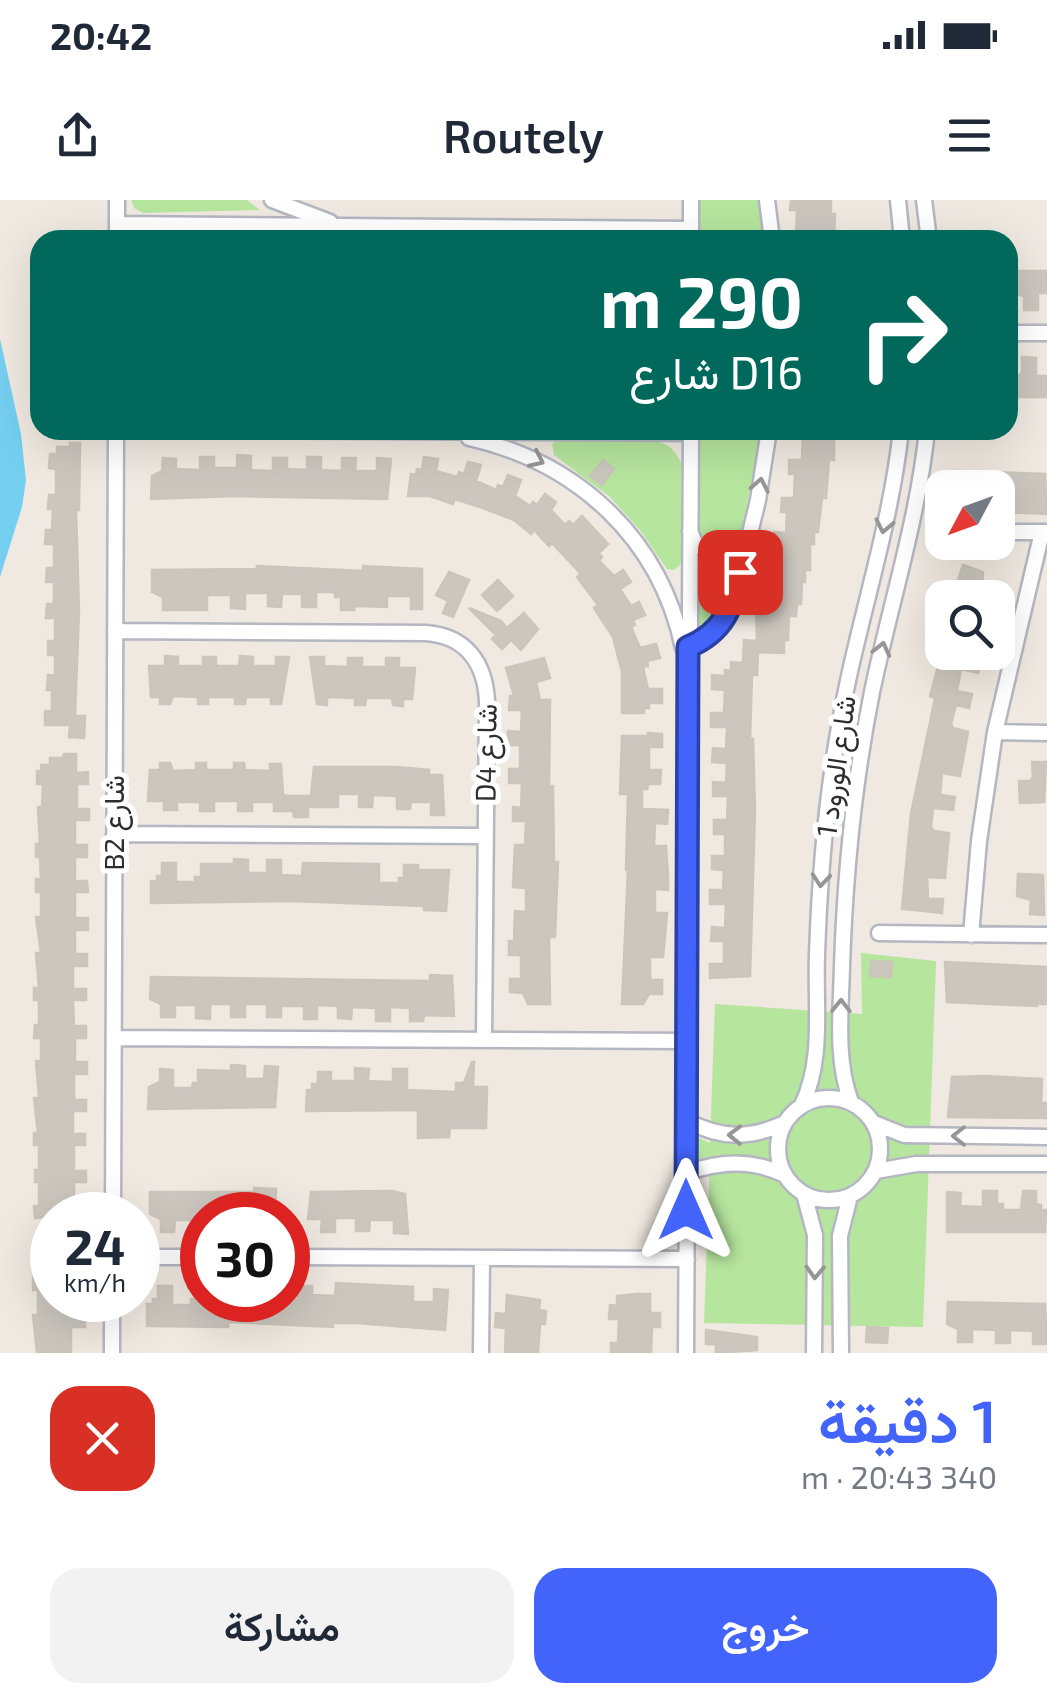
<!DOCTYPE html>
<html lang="ar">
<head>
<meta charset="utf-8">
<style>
	body { margin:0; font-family:"Exo 2",Vazirmatn,sans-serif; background:#f2f2f3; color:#1f2937; direction:rtl; height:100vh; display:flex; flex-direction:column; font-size:38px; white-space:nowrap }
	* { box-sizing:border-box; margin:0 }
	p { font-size:32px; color:#747a83 }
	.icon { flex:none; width:55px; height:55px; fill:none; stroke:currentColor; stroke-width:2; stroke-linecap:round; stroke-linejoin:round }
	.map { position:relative; height:1153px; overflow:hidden; direction:ltr }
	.details { display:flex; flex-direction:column; background:#fff; flex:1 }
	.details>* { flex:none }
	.banner { position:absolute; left:30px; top:30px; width:988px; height:210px; border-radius:30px; box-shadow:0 10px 40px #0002; direction:rtl; background:#00695c; color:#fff; overflow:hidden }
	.needle { width:65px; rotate:229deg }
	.buttons { position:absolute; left:925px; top:270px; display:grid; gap:20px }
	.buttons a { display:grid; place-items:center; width:90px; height:90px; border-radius:20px; background:#fff; box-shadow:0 10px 40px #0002; font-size:50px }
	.speed { position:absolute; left:30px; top:992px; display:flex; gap:20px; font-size:50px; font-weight:700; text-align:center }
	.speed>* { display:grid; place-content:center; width:130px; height:130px; border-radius:50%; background:#fff; box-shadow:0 10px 40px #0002; line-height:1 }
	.speed small { font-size:25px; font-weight:400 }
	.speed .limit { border:15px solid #d22; background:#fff; color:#111 }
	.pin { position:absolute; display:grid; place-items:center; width:85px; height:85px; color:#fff; margin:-42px; border-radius:20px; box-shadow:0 5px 15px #0006 }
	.me { position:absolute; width:110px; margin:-55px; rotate:0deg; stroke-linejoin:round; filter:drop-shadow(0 0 8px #0008) }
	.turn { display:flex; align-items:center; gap:35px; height:210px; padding:0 50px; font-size:45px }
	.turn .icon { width:130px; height:130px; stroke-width:2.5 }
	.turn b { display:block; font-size:70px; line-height:85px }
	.round { display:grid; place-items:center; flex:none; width:105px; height:105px; border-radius:30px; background:#f2f2f3 }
	.headline { display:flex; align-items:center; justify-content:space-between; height:170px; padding:0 50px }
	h1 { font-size:60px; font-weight:600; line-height:75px; color:#4264fb }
	.primary-button { display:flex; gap:20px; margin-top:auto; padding:20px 50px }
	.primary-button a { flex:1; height:115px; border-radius:30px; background:#4264fb; color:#fff; font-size:40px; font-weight:600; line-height:115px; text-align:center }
	.primary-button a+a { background:#f2f2f3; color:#1f2937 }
	.status { display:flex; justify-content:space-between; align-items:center; height:70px; padding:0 50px; background:#fff; direction:ltr }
	.status svg { height:28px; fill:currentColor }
	header { display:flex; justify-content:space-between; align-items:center; height:130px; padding:0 50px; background:#fff; font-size:45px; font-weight:600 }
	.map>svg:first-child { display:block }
</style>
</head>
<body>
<div class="status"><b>20:42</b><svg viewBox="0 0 49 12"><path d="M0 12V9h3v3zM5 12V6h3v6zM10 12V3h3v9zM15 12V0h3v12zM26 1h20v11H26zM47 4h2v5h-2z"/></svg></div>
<header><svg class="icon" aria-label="menu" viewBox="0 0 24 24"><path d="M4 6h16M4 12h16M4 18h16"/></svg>Routely<svg class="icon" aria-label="share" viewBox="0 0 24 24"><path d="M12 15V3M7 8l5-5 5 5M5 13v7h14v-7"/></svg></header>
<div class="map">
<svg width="1047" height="1153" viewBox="0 0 1047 1153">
	<rect width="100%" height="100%" fill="#efe9e1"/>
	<path fill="#b6e59e" d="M131,0H247L260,10L143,13L134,8Z
		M700,0H758L763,40H699Z
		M698,230H761L741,337C727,350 705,350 697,331Z
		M557,240L655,241C669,244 675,250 681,263L683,353L680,365L674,370L667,369L640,330L610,297L554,255L552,244Z
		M743,351C734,378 729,426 698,431L697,352C712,364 728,362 743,351Z
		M861,753L936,761L923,1127L704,1123L710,958L695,963V936L710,943L715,804L862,814Z"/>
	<path fill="#75cff0" d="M0,139L21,234L26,280L22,307L0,377Z"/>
	<path fill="#cbc7bf" stroke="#cbc5ba" stroke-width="2.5" d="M791,0L831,1V14H835L834,40H796L797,10H790Z
		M1009,71H1047V93H1038V110H1024V96L1010,93Z
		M1022,157L1036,158V176H1047V197H1008V175L1019,176L1022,172Z
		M803,230H834V260L829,259L826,298L822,297L818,332H814V344H810V370H805V382H802L801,404H797L796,416H789L788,440H784V453L758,452L757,475H752L750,539H753L755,610L750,776L710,778V764H724V741H711L712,727L725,728L726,704H710V690H723L724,670L712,669V656H725V634H714V620H727L728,596H713V582L726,583L727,563L712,562L713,548L726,549L727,527H711V513H724L725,490L712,489V475L725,476V470L731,471V462L743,463L744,440L757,441L756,404L769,405L770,384H765V370L778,371L779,346H773L774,332L786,333L787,312H781L782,298H794L795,274H789V260H802Z
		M70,243H80L79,310H76L79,410L75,516H85L84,538L69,537L70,525H45V511H52V490H47L48,475L55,476V455H48V441H55V418H46L47,404H54V382H46L47,368H54V344H45L46,330H52L53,309H48L49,295H56V269L49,268L50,254H57V247H70Z
		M237,255L251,256V270L273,271V258H287V269L307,270V257H321V270L342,271V258H356L355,271H377V258L391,259L387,299L235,296L151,299L152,276L162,271L163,258L176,259V269L200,270V257H214V268H237Z
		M424,257L438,259L436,271L457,277L459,272L464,274L468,262L481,265L476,281L496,290L498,285L503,287L508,275L521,280L515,296L530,306L533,302L537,305L545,294L556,302L551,310L565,325L569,321L573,325L582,316L608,344L599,353L602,357L599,361L614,376L623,370L631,382L620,389L631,406L639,402L645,415L633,420L635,425L631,427L640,448L656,444L660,458L647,461L648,466L643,467L648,489H662V503H649V508H644V513H622V472L613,437L594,408L598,405L577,377L581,374L552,343L549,346L534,330L531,334L514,320L483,308L455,299L453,304L430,296H408L411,274L416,275L417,269L422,270Z
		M603,260L614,269L602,285L590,276Z
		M956,271L1045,274L1047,314L1002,312V298L999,297L998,288H955Z
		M963,365L983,372L982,386L1011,398H982L955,389Z
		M257,366L363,371V366L422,369V409H411V396H387V407L355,406L354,410H341V397H335V392H316V407H302V394H282L281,407L268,406V393H245V409L231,408V395H207V410H163V397L152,392V370L257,369Z
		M449,372L469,380L453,417L443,413L448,401L436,395Z
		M498,380L513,396L497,411L482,395Z
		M469,408L501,421L507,428L524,413L538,429L521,450L511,440L502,449L492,439L496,435Z
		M942,452H967L966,457L981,460L978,473L961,469L957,491L972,494L969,508L956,505L951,524L953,528L968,532L960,576L942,573L940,595L955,597L953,610L933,608L931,627L934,631L949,633L945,678L927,677L928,699H943L942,713L902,709L911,614L935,498L930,496Z
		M165,456L178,457V466H203V457H216V466H239L240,456L253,457V466H276V457H289L281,504H271V497H246L245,504H235V497H208V504H198V497L173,496L170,504H160V497H151L149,466H165Z
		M310,457H324V466L348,467V458H362V467H386V458H399V468H415L412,499H403V506L393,505L392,498H366L365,505H355V498L327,497V505L317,504Z
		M544,458L550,478L536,482L540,500H550L549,586H553L554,662H558L555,737H549L550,804H528L523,793L510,792V779H521V755H509V741H514L515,711L526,712V688L513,687L515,645H525L526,621H513V607L521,608L522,583H509V569H520V545H507L508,531L521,532L522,510H509L510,496H514L506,468Z
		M648,533L662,534V547H649V570H661L660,584H648L647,589H642V609L668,610L667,624L655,623L654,646H666L668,676V690L655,689V713H667L663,757H650V780H662V794H649L643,804H622L628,670H626L628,594H620L622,536H648Z
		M64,554H76V573L88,572V584H77V609H89V620H75V645H87V657H75V681H87L88,692H75V718H88V730H75V754H87V766H73V789H86V800H73L74,826H86V838H75V862H87V874H74V900H86V911H73V934H85V945H74V971H86V982H74V1015L35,1018L34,1006H39V982H35V970H39V945H34V933H38L34,898H39L36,861H41V838H34L35,825H39V800H34V788H39L36,753H41L36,717H41V692H36V679L41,680L40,657H36V644H40L38,607H42L43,584H37V571H42L41,565H50V558H63Z
		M1032,562H1046L1044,602L1020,603L1019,581H1030L1033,577Z
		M160,563H170L173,571L196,570V563H206V570H234V563H244L245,570L270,571V564H281L283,595L288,596H311L314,567H396L429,570V575H442L444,615H431V602H411L410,609H397V596L373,595L372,607H359V594H338V607H308V617H294L293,611H274V602H252V611H238V601H214V611H200V602H177V610H164V601H148L150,570H160Z
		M234,659L248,660V673H267V660H281V675L302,676L303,663L379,664V683H399V678H404V665H418V670H449L446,711L424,710V706L291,701L151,703V681H157V676H162V663H176V682H195V677H201V664H234Z
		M1018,674L1043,675L1044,715L1030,714L1031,700L1017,696Z
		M871,761L892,762L891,777L870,776Z
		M945,762L1047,767V804H1037V806L947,802Z
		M430,775L452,776L454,816L424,815L423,821H410V808L390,807V821H376V808L352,807L351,819L338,818V806L317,805V819H304V806H281V817H267V804H245V817H231V804H210V819L196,818V805H175V817H161V804L150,799L151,777L430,781Z
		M472,862H474L473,887H487L486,928H450L449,937L418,938V910L306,911L307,890H312V884H318V872H331V881H355V868L369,869L368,881L393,882V869H407V890L456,892V883H464Z
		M231,865L245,866V879H264L265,866L278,867L275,907L148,909L149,887L160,882V869L173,870V888H192L193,883H198V870L231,871Z
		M985,876L1042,879L1041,903H1047V918L948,917L952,877Z
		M254,988L276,989L275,1015H202V1020H175L174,1032H161V1019L150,1014V992H254Z
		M392,991L405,994L408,1034L394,1033V1020H370L369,1031H356V1018H335V1032H321L322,1019H308L311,992Z
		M983,991H997V1004H1003V1010H1021L1023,991H1036V1004L1041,1005V1010H1046L1045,1032H947V992L961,993L960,1006L983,1007Z
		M38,1038H52V1100H73V1116H85V1127H71V1153H37L33,1115H38V1090H33V1077H38V1057H34L33,1044H38Z
		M336,1083L413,1087V1102H434V1089L448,1090L445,1130L356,1123H333V1127L228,1122V1127L147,1126V1104H153V1099H158V1086H172V1105H191V1099L293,1100L298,1099V1086H312V1095L335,1096Z
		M638,1094H650V1113H660V1127H652L651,1153H611V1143H618L619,1119H609L610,1105L617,1106V1096Z
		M507,1095L540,1100L539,1110L546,1111L545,1124H540L538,1153H505L506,1128L495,1127L496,1113L506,1114Z
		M948,1102L1045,1104L1047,1144H1033V1131L1010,1130V1143H996V1130L972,1129V1142H958V1129L947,1124Z
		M867,1127L888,1128L887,1143L866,1142Z
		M706,1130L757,1137V1150L716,1153V1144H706Z"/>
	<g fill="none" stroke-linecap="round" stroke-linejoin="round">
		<g stroke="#b4b7c1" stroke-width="19">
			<path id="minor" d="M272,0L330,22
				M691,0V40
				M767,0L772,40
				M898,0L902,40
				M924,0L929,40
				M117,24L691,29
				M117,40V0
				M1008,133H1047
				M213,230L691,233
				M469,238C577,262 660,338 683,448
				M690,331L695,343L715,354L737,349L748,340
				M998,332H1047
				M115,431L426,433C466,436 485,463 487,501L484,839
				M689,447L702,441L721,426L733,404L758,300L769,230
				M995,532L1047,533
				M114,634L485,636
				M879,733L1047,735
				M971,735L979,641L995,532L1042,332
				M114,838L687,841
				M778 949a51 51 0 1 1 102 0a51 51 0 1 1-102 0Z
				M851,902C835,859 841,811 842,766C845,674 854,582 872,492C890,405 918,319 927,230
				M802,905C824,859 815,805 817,755C820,662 829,567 849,476C867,394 892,314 901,230
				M687,921C722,939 749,939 785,923
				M874,923L904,935L1047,937
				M876,971L916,964H1047
				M686,973C721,961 751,959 785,975
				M804,994L815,1035L814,1153
				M113,1015L116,230
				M138,1057H202
				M288,1057L687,1059
				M112,1153V1100
				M481,1153L482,1059
				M686,1153L691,230
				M841,1153L840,1036L850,996"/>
		</g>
		<use href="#minor" stroke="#fff" stroke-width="14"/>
	</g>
	<defs><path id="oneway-chevron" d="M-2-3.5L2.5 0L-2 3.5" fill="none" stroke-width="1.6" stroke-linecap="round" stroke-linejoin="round" transform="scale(2.5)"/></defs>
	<g stroke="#969696">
		<use href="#oneway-chevron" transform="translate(537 260) rotate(25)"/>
		<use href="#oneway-chevron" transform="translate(760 285) rotate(-79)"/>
		<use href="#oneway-chevron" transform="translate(884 326) rotate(102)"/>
		<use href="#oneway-chevron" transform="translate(882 449) rotate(-76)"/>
		<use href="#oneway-chevron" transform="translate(821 680) rotate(95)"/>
		<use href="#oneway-chevron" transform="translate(841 806) rotate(-89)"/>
		<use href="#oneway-chevron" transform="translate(735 935) rotate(-179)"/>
		<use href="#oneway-chevron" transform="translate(959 936) rotate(-180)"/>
		<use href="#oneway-chevron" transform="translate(815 1072) rotate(92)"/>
	</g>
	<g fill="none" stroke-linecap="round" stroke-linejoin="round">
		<g stroke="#2b41a3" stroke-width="25">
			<path id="route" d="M686,1010L688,447C724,432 732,408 740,372"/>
		</g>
		<use href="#route" stroke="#4264fb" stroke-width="18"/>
	</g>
	<g text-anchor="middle" stroke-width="10" stroke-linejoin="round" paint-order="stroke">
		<g font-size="28" fill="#2e2e2e" stroke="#fff">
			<text transform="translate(486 553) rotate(-89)" y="10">D4 شارع</text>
			<text transform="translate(836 566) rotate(-82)" y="10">شارع الورود 1</text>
			<text transform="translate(114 623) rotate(-90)" y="10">B2 شارع</text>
		</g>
	</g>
</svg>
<div class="buttons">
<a><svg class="needle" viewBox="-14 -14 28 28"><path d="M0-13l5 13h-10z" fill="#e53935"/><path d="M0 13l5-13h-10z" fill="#747a83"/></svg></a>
<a><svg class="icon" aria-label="search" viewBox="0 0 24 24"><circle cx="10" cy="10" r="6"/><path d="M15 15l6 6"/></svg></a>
</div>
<div class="speed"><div>24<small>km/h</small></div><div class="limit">30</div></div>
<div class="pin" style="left:740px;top:372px;background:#d93025"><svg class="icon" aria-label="arrive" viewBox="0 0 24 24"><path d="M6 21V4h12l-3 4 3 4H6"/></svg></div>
<svg class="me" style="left:686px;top:1010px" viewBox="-20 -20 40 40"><path d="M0-17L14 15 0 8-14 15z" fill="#4264fb" stroke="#fff" stroke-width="4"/></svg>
<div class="banner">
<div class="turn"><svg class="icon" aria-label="right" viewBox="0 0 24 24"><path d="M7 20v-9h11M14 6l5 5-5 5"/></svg><div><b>290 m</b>D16 شارع</div></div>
</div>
</div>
<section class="details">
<div class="headline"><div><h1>1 دقيقة</h1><p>340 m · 20:43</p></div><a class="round" style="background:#d93025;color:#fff"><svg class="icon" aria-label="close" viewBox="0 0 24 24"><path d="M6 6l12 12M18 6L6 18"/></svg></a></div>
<div class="primary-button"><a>خروج</a><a>مشاركة</a></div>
</section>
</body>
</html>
